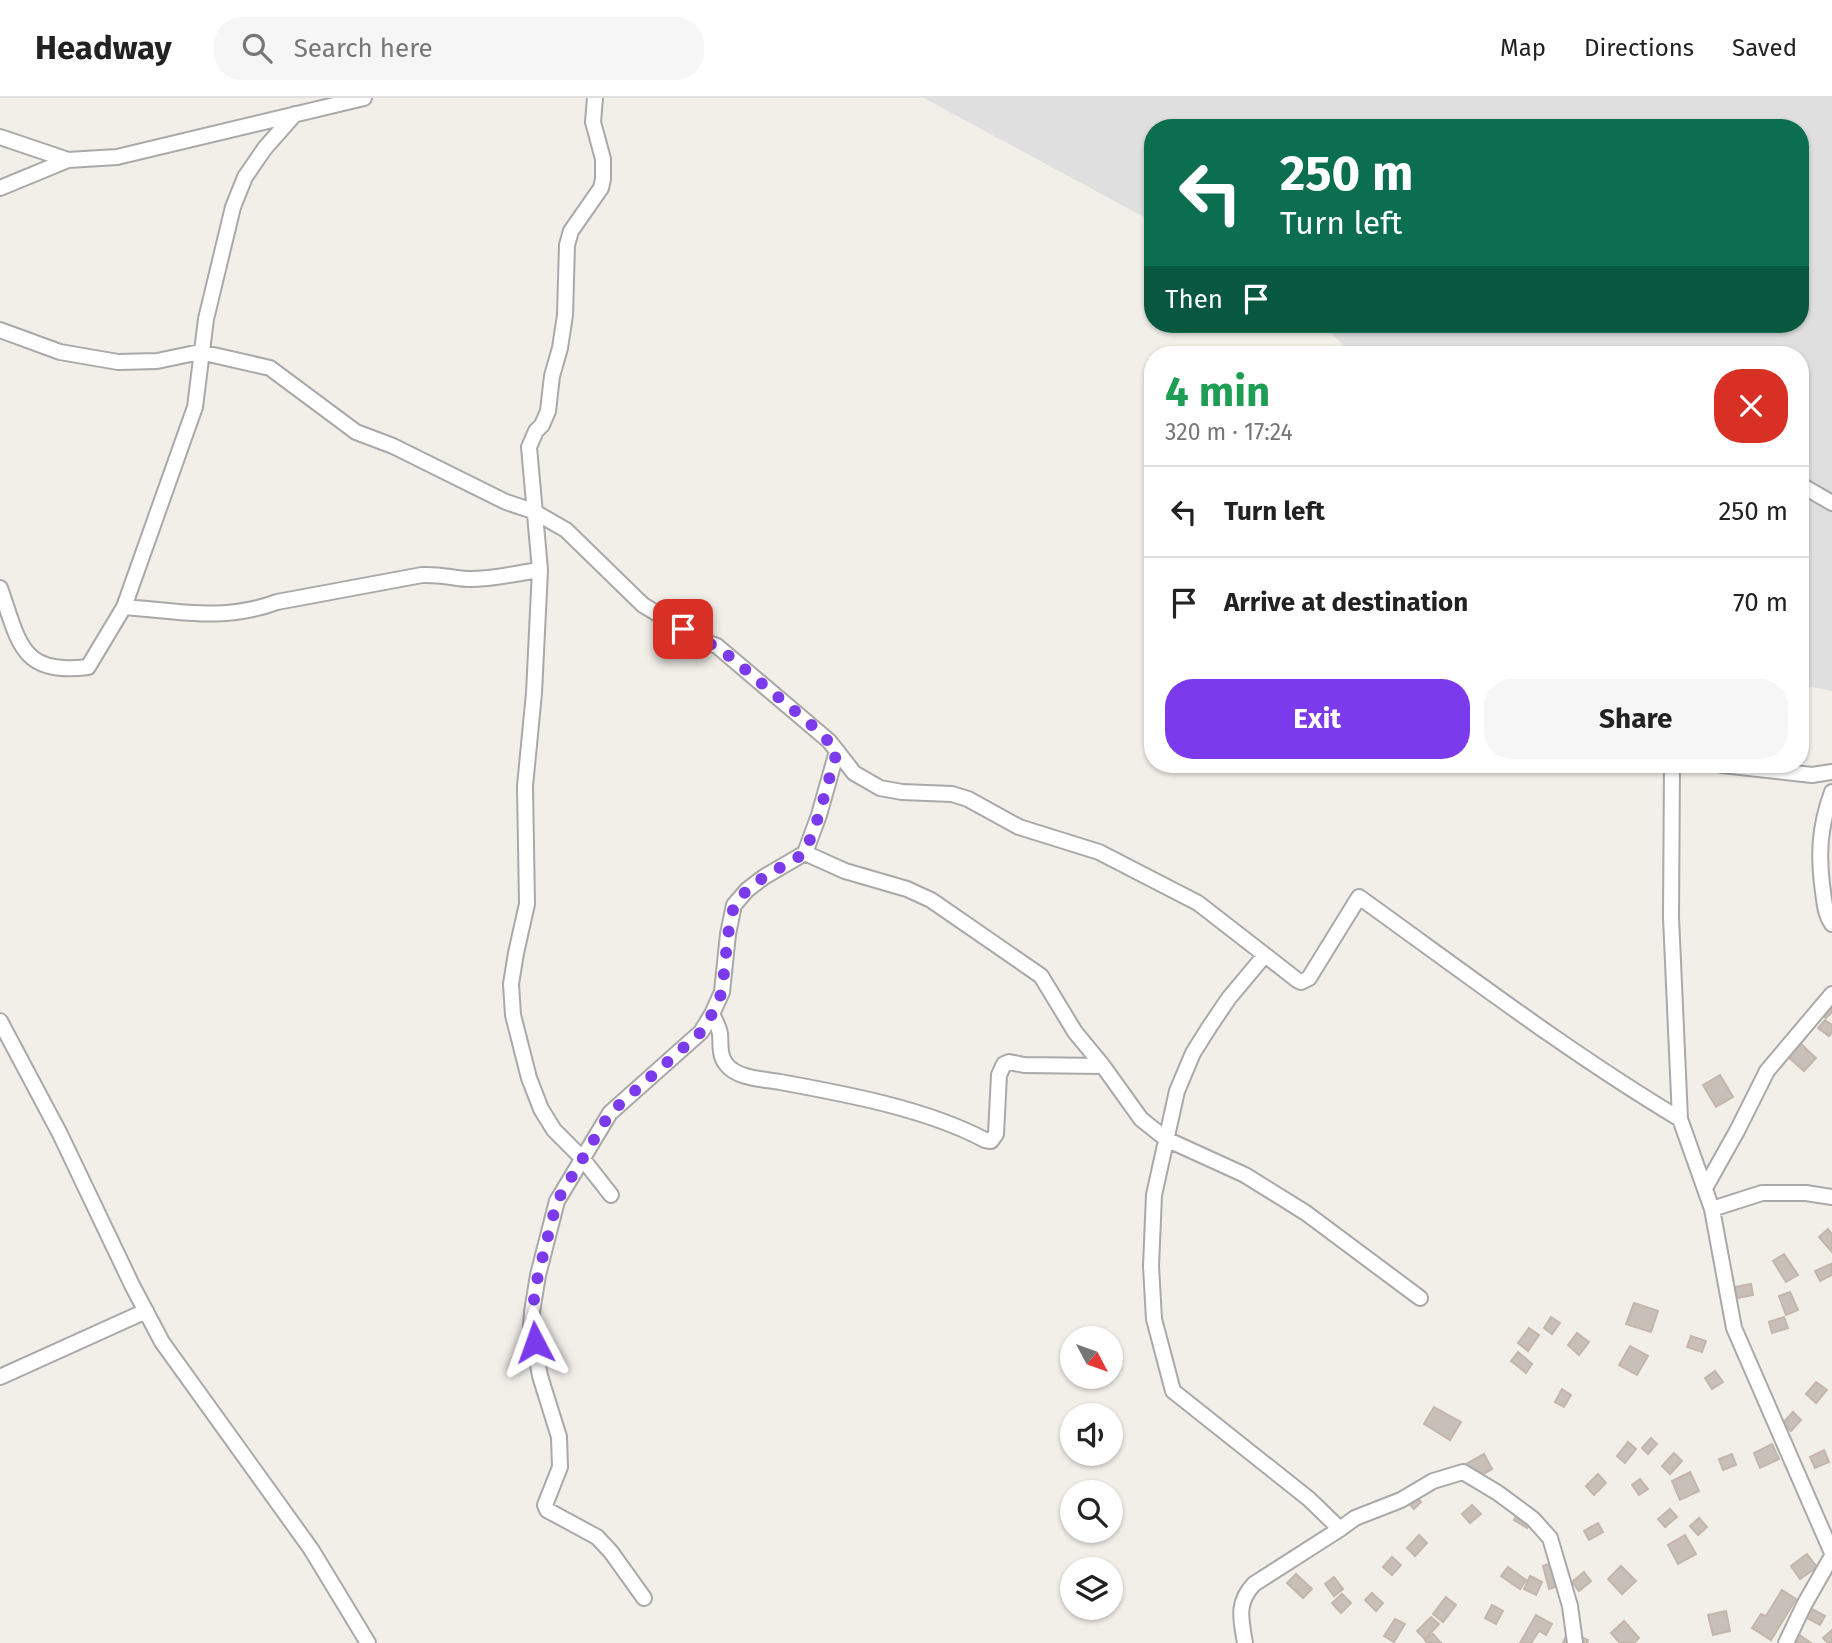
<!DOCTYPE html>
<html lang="en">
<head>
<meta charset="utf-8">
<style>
	body { margin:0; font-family:"Fira Sans",sans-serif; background:#f6f6f6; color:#222; height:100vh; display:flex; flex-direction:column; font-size:26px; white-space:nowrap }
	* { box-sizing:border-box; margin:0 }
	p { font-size:23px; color:#767676 }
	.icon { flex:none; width:38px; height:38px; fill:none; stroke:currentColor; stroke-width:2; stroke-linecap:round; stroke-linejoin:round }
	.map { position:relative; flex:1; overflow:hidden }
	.side { position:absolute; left:1144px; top:248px; width:665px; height:427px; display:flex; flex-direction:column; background:#fff; border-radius:28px; box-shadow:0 2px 5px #0004 }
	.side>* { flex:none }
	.hud { position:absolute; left:1144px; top:21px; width:665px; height:214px; border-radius:28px; box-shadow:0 2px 5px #0004; background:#0b6e4f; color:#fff; overflow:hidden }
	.needle { width:46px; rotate:131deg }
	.buttons { position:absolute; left:1060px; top:1228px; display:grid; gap:14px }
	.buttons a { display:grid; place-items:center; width:63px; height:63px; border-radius:50%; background:#fff; box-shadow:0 2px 5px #0004; font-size:35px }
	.pin { position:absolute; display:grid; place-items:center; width:60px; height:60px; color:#fff; margin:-30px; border-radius:14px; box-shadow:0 4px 10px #0006 }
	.me { position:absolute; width:77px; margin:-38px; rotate:356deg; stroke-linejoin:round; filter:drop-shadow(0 0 5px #0008) }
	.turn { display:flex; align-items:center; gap:24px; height:147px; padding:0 21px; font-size:32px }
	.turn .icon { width:91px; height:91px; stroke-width:2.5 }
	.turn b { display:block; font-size:49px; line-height:60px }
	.then { display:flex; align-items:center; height:66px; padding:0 21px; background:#0003; gap:14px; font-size:26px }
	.round { display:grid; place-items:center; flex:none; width:74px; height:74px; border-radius:28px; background:#f6f6f6 }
	.head { display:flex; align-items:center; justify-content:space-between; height:119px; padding:0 21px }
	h1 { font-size:42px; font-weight:700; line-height:52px; color:#1e9e55 }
	.action { display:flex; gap:14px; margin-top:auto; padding:14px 21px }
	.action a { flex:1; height:80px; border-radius:28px; background:#7c3aed; color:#fff; font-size:28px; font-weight:700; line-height:80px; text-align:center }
	.action a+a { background:#f6f6f6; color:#222 }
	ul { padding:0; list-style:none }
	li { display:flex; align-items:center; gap:21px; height:91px; padding:0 21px; border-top:2px solid #e0e0e0 }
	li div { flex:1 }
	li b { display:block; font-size:26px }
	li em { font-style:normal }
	header { display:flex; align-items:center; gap:42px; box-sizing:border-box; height:98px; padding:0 35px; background:#fff; border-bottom:2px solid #e0e0e0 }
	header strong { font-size:33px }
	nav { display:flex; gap:38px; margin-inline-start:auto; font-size:24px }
	.search { width:490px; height:63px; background:#f6f6f6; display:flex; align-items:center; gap:18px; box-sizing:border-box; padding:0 24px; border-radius:28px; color:#767676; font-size:26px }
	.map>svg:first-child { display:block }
</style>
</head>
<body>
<header>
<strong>Headway</strong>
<div class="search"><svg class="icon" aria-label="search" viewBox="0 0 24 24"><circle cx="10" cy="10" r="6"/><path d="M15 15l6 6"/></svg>Search here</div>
<nav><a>Map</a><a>Directions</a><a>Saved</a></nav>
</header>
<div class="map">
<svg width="1832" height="1545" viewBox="0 0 1832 1545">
	<rect width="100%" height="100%" fill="#f2efe9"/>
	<path fill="#e0dfdf" d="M924,0H1832V593L1801,587V257H1353L1322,226H1801V30H1153V124Z"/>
	<path fill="#c7bfb8" stroke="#c4b6ab" stroke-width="2" d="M1832,896V914L1826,920L1817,912Z
		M1825,922L1832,927V934L1829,938L1818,930Z
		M1800,945L1816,960L1804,973L1787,958Z
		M1720,977L1733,999L1716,1009L1703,987Z
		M1828,1131L1832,1136V1154L1819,1139Z
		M1784,1156L1798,1177L1786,1184L1773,1163Z
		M1831,1166L1832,1177L1820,1183L1815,1173Z
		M1751,1186L1753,1197L1737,1200L1735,1189Z
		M1790,1194L1798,1212L1786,1217L1779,1198Z
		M1634,1205L1658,1213L1651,1234L1626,1226Z
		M1551,1219L1560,1225L1552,1236L1544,1230Z
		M1784,1219L1788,1230L1772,1235L1769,1224Z
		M1529,1230L1539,1237L1528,1253L1518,1245Z
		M1577,1235L1589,1244L1579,1257L1568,1247Z
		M1691,1238L1706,1243L1702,1254L1687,1249Z
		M1630,1248L1648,1258L1637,1277L1619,1267Z
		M1518,1254L1532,1266L1526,1275L1511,1263Z
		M1715,1273L1723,1284L1712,1291L1705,1280Z
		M1816,1284L1827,1292L1816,1305L1806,1296Z
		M1562,1291L1571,1297L1564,1309L1555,1304Z
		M1434,1309L1461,1324L1450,1342L1424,1326Z
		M1793,1314L1801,1322L1791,1333L1783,1325Z
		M1651,1340L1657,1346L1648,1356L1642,1350Z
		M1628,1344L1636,1351L1625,1365L1617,1358Z
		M1772,1346L1779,1361L1760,1370L1754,1355Z
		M1824,1352L1829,1364L1815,1370L1810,1359Z
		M1674,1355L1682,1363L1670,1376L1662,1368Z
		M1484,1356L1492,1371L1471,1383L1463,1368Z
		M1732,1356L1736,1367L1723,1372L1719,1361Z
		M1690,1374L1699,1393L1680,1402L1672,1383Z
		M1598,1376L1606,1385L1594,1397L1586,1388Z
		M1640,1381L1648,1391L1639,1397L1632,1387Z
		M1411,1393L1421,1404L1414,1411L1404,1400Z
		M1472,1407L1481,1416L1470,1425L1462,1416Z
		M1670,1411L1677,1419L1665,1429L1658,1421Z
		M1520,1412L1533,1420L1527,1430L1514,1422Z
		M1699,1420L1707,1429L1698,1437L1690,1428Z
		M1598,1425L1603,1434L1589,1442L1584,1433Z
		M1419,1437L1427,1445L1415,1458L1407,1450Z
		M1685,1437L1696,1456L1678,1466L1668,1447Z
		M1807,1456L1817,1469L1800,1481L1791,1468Z
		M1392,1459L1401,1467L1392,1477L1383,1469Z
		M1558,1463L1564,1486L1549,1491L1543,1468Z
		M1621,1468L1636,1483L1622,1496L1608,1481Z
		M1508,1469L1526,1482L1520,1491L1501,1478Z
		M1584,1474L1591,1483L1579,1493L1572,1484Z
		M1296,1476L1312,1491L1303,1500L1287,1485Z
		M1530,1478L1542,1484L1536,1497L1524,1491Z
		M1334,1479L1343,1491L1334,1498L1325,1486Z
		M1782,1492L1796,1501L1771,1542L1752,1530L1761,1516L1766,1518Z
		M1372,1495L1383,1505L1376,1513L1365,1502Z
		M1342,1496L1351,1505L1341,1515L1332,1505Z
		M1446,1499L1456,1507L1443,1524L1433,1516Z
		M1492,1507L1503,1513L1496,1526L1485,1520Z
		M1810,1510L1825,1518L1820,1527L1805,1519Z
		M1726,1513L1730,1533L1713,1537L1708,1517Z
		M1536,1517L1552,1526L1546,1537L1539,1533L1531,1545H1520Z
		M1431,1519L1439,1526L1425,1541L1417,1533Z
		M1395,1521L1405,1526L1394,1544L1384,1538Z
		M1624,1523L1639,1540L1634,1545H1620L1611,1535Z
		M1832,1532V1545H1828L1823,1540Z
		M1568,1533L1588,1542L1587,1545H1563Z
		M1797,1535L1811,1545H1791Z
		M1433,1536L1441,1545H1427L1425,1542Z"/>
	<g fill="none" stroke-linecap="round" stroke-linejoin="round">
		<g stroke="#a9a9a9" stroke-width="18">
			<path id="minor" d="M595,0L593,24L603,61V81L601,90L571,133L567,147L565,217L560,250L552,278L548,313L542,327L536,333L529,349L540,472L534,595L525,688L527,806L516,855L511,886L513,917L529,980L541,1011L554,1032L582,1060L611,1097
				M0,39L68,62
				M0,90L68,62L117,59L364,0
				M0,232L60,254L118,264L157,263L200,254L270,270L356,334L393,348L506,404L533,413L566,432L643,507L703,543L717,548L829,643L837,653L819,717L805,755L845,773L907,791L931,802L1041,878L1075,934L1103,968L1141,1021L1166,1041L1245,1077L1306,1115L1420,1200
				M1801,387L1832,405
				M0,490C19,543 20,578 88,569L124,509L195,309L206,221L233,109L245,79L265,50L295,16
				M124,509C180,513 223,524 277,504L422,477C441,476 450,480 467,481C491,482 516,475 540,472
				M837,653L854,675L880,690L902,694L952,696L968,701L1019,729L1099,754L1198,805L1265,857
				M1672,667L1671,819L1680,1021L1712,1111L1734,1230L1832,1455
				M1722,667L1812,677L1832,674
				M1832,694C1819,730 1818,758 1823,794C1825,807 1825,816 1832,826
				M712,916C715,922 719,929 720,936C721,947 719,957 726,966C737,981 764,981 780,984C846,996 927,1011 985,1042L991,1043L996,1036L999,977L1004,966L1009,964L1024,967L1103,968
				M0,923L60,1036L132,1187L162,1244L311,1451L368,1545
				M1705,1090L1737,1033L1767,973L1832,896
				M1712,1111L1762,1095H1806L1832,1099
				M0,1279L146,1213
				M644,1500L611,1454L597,1439L547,1412L545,1407L560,1369L559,1339L540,1278L531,1228L532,1214L538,1177L557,1103L610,1015L701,934L712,916L722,894L728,836L734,807L747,792L764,779L805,755
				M1245,1545C1241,1521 1236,1505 1254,1486L1340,1431
				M1575,1545L1570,1508L1550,1440L1533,1421L1498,1395L1463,1374L1433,1383L1401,1402L1355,1420L1340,1431L1309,1401L1173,1293L1154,1221L1151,1168L1154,1097L1177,993L1193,955L1210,928L1229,900L1265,857L1297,882L1301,884L1309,880L1359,799C1465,875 1568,954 1680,1021
				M1786,1545L1804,1507L1832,1458"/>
		</g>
		<use href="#minor" stroke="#fff" stroke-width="14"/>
	</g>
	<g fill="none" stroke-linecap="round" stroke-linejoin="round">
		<path stroke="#7c3aed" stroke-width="12" stroke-dasharray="0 21.6" d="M535,1244L531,1228L532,1214L538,1177L557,1103L610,1015L701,934L712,916L722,894L728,836L734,807L747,792L764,779L805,755L819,717L837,653L820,634L717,548L703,544L683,531"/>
	</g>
</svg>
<div class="buttons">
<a><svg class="needle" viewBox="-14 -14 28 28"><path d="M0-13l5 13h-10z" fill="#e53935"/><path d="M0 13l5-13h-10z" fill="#767676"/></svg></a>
<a><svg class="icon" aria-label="sound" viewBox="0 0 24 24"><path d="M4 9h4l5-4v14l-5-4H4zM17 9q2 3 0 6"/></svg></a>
<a><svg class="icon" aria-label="search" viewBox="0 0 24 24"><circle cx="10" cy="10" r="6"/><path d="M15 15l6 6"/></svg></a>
<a><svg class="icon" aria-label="layers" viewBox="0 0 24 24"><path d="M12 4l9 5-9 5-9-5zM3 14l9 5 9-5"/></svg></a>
</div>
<div class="pin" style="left:683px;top:531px;background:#d93025"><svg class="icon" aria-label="arrive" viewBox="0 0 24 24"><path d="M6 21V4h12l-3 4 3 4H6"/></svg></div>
<svg class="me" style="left:535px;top:1244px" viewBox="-20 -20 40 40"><path d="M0-17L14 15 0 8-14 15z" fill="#7c3aed" stroke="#fff" stroke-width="4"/></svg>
<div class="hud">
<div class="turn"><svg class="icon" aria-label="left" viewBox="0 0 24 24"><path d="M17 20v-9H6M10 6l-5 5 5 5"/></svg><div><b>250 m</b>Turn left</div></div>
<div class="then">Then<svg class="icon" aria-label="arrive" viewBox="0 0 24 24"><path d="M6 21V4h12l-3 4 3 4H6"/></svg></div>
</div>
<section class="side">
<div class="head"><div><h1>4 min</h1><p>320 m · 17:24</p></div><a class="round" style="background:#d93025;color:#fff"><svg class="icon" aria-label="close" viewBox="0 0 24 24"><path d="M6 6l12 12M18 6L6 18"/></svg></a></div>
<ul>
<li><svg class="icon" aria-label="left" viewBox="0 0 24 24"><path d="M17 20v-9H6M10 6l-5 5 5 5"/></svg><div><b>Turn left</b></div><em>250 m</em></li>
<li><svg class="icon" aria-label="arrive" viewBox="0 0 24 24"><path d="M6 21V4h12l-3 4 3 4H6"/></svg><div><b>Arrive at destination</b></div><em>70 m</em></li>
</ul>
<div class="action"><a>Exit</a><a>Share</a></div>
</section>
</div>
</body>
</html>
